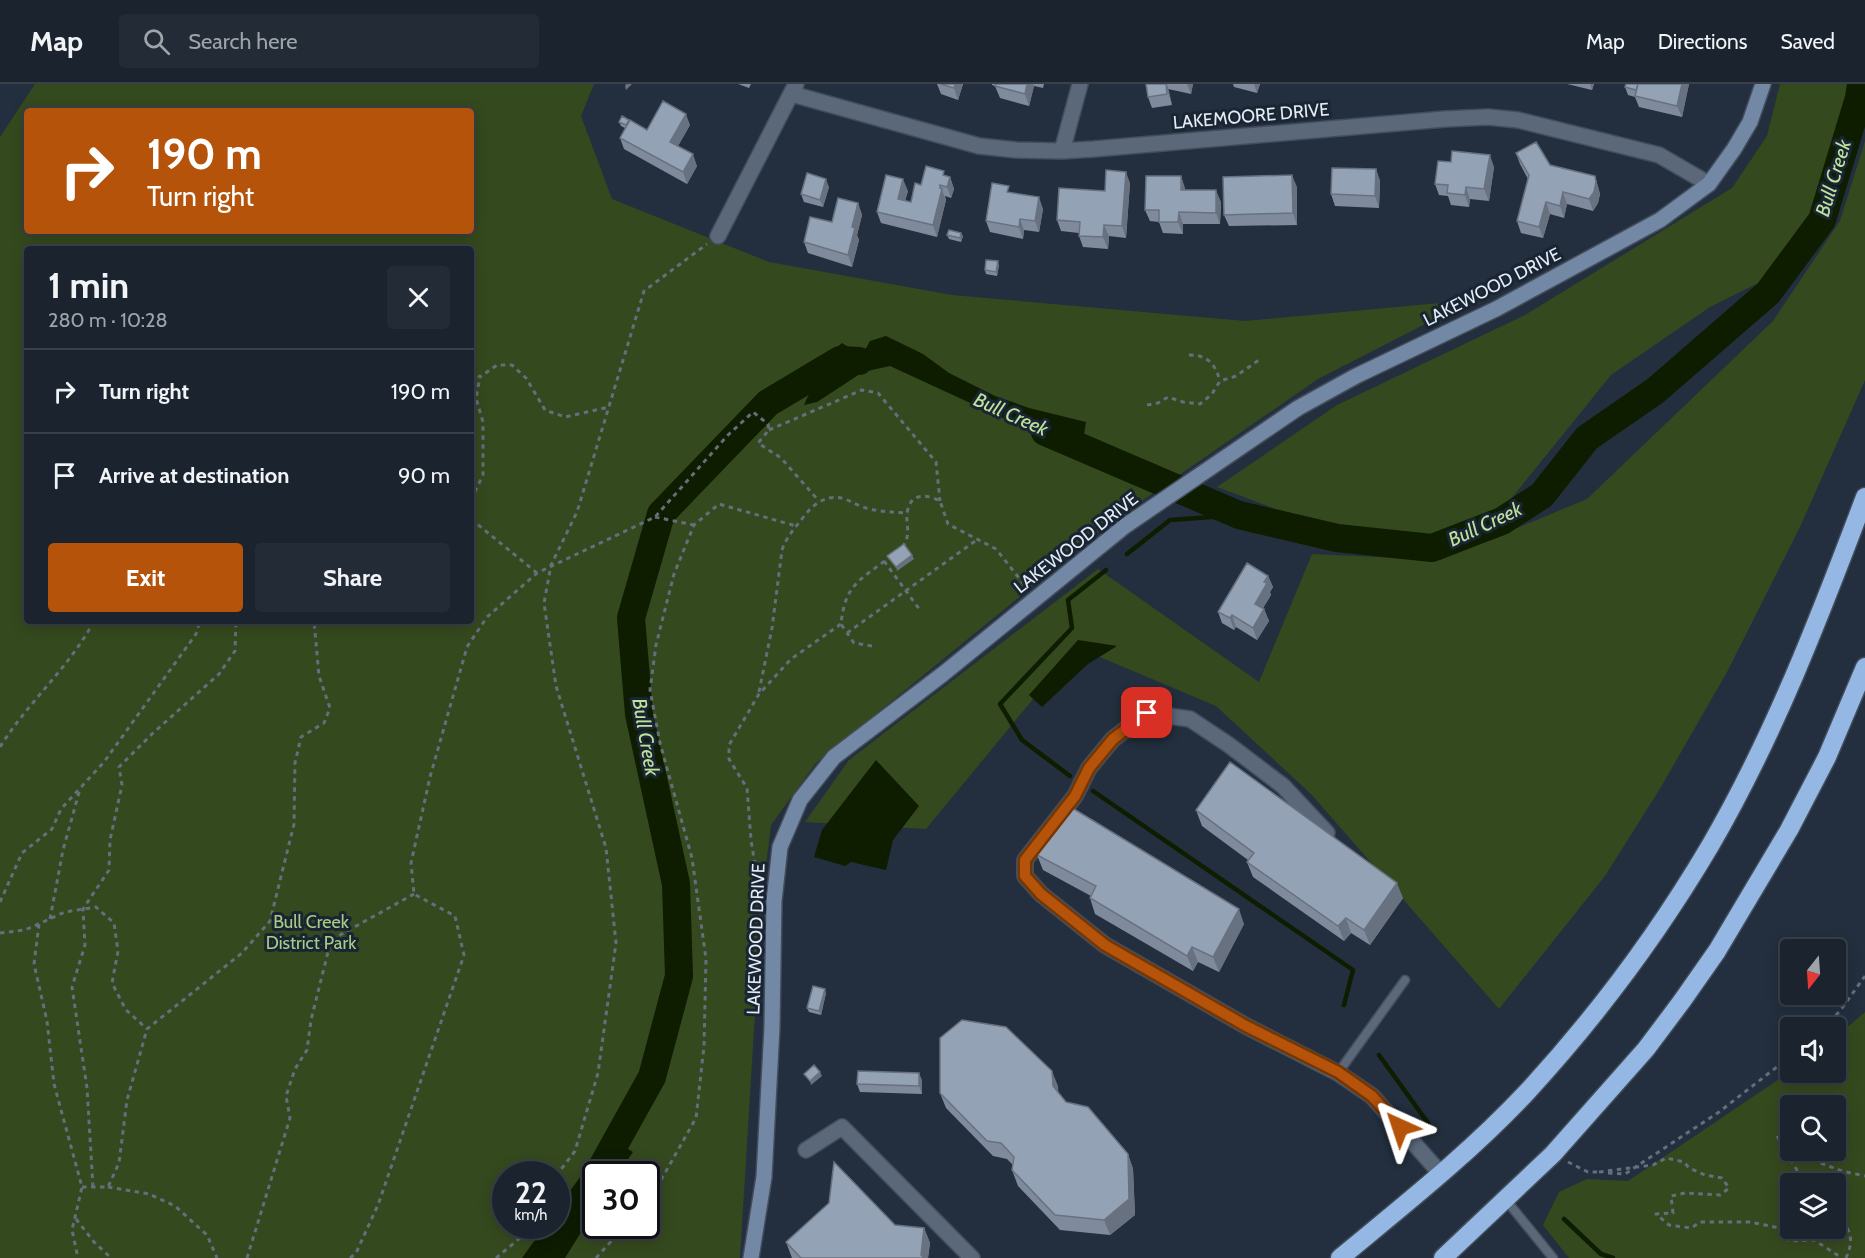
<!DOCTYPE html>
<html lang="en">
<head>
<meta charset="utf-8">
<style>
	body { margin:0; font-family:Cabin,sans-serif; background:#232b36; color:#f1f3f6; height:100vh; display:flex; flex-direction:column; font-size:22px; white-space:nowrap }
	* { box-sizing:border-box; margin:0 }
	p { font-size:20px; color:#9fa4aa }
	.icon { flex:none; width:33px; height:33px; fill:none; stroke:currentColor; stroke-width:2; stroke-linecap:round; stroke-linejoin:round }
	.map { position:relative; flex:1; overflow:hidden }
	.drawer { position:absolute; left:24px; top:162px; width:450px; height:378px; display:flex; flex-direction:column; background:#1a232e; border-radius:6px; box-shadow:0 3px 15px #0003,0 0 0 2px #38404a }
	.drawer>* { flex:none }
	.banner { position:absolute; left:24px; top:24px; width:450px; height:126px; border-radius:6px; box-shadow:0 3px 15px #0003,0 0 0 2px #38404a; background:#b45309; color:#fff; overflow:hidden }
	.needle { width:39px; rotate:197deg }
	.controls { position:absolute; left:1780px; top:855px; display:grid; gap:12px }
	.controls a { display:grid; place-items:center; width:66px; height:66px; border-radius:6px; background:#1a232e; box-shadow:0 3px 15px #0003,0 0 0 2px #38404a; font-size:30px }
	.speed { position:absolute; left:492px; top:1077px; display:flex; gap:12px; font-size:30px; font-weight:700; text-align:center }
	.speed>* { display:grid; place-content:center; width:78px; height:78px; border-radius:50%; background:#1a232e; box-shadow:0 3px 15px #0003,0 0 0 2px #38404a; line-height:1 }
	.speed small { font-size:15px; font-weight:400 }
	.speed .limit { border:3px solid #111; border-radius:9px; background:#fff; color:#111 }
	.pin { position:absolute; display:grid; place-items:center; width:51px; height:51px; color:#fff; margin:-26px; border-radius:12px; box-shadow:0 3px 9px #0006 }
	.me { position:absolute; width:66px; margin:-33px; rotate:318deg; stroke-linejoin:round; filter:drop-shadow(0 0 4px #0008) }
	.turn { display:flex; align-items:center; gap:21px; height:126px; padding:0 24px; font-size:27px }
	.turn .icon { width:78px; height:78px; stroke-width:2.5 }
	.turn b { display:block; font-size:42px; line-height:51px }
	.round { display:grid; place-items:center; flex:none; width:63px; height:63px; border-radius:6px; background:#232b36 }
	.summary { display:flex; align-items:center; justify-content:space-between; height:102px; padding:0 24px }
	h1 { font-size:36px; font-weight:700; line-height:45px }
	.cta { display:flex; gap:12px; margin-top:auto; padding:12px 24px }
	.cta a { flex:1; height:69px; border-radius:6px; background:#b45309; color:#fff; font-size:24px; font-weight:700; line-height:69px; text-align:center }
	.cta a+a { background:#232b36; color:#f1f3f6 }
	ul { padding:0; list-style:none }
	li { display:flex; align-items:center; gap:18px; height:84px; padding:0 24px; border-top:2px solid #38404a }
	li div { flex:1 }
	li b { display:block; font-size:22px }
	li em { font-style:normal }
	header { display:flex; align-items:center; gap:36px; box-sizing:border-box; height:84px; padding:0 30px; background:#1a232e; border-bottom:2px solid #38404a }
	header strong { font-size:28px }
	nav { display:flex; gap:33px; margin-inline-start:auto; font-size:21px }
	.search { width:420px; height:54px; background:#232b36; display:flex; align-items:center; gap:15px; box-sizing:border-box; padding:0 21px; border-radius:6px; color:#9fa4aa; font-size:22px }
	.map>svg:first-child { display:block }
</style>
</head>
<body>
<header>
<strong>Map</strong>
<div class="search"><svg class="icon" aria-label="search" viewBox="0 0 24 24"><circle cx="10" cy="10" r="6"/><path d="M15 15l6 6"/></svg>Search here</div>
<nav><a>Map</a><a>Directions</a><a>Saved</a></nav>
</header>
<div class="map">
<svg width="1865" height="1174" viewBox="0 0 1865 1174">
	<rect width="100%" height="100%" fill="#232f3e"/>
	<path fill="#35491e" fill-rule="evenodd" d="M35,0H594L581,32L612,115L769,178L952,211L1245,237L1472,216L1318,295L1110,439L816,679L771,741L762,815L740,1174H0V53ZM27,27H471V147H27ZM27,165H471V537H27ZM506,1090H556V1142H506ZM596,1090H646V1142H596Z
		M1780,0H1854V18L1818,121L1776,190L1710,223L1611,291L1502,426L1421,462L1276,425L1217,403L1337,321L1525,231L1732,104L1767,52Z
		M1865,57V296L1800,443L1727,588L1661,703L1605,792L1499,925L1311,710L1216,622L1076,563L926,745L805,738L849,676L1098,485L1259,598L1312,470L1440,476L1587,415L1773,237L1840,137Z
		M1865,928V1174H1569L1543,1141L1559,1108L1587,1095L1628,1097L1791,987L1836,988V953ZM1791,1022H1836V1066H1791ZM1791,1100H1836V1144H1791Z"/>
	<path fill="#0e1c00" d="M886,252L923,270L949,289L995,312L1029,324L1086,338L1081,370L890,282L863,288L817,318L804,321L808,312L819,300L829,270L842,259L853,266L864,268L870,257Z
		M1078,556L1117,562L1088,580L1042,623L1029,611Z
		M876,676L919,722L893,756L886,786L851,778L845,782L814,773L822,746Z
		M609,1053L633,1068L618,1090H596L595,1126L565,1174H522L545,1142H556L557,1125Z"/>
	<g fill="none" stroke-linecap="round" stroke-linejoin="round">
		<path stroke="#0e1c00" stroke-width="4.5" d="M1127,470L1170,436L1239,431
			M1070,692L1022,656L1000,620L1072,544L1068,516L1106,486
			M1093,707L1353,886L1344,921
			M1379,971L1428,1039
			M1564,1135L1601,1170L1613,1174"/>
		<path stroke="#0e1c00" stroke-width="28" d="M1045,348L1239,431L1337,454L1432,464L1502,437L1542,411L1587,354L1655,307L1768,209L1822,136L1859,14L1861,0
			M598,1090L652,993L679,892L676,800L639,630L631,534L661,430L768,319L840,276L859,277"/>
		<g stroke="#424d5b" stroke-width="11">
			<path id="lane" d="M1338,989L1405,896
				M1506,1116L1553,1174"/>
		</g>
		<g stroke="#424d5b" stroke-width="18">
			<path id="street" d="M792,10L979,62L1016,66L1062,67L1094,65L1445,35L1488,33L1518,36L1659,71L1709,100
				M1062,67L1080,0
				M718,152L796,0
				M1327,749L1283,702L1229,661L1190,635L1147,629L1113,655L1089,684L1075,712L1025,776V792L1041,810L1105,861L1246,942L1338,989L1372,1012L1441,1090
				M806,1066L842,1043L972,1174"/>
		</g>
		<g stroke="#424d5b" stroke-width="18">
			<path id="secondary" d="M751,1174L764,1093L772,943L774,817L780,763L800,716L834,673L943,590L1125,442L1298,324L1356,292L1496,225L1660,136L1709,100L1734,65L1750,38L1763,0"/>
		</g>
		<g stroke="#424d5b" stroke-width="21">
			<path id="highway" d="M1340,1174C1404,1121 1470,1069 1527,1008C1596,933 1658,850 1710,762C1774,652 1820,532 1865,413
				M1443,1174L1553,1070L1646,965L1682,917L1717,867L1789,746L1827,673L1865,583"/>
		</g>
		<path stroke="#646e7c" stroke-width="3" stroke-dasharray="4.5 4.5" stroke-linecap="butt" d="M1189,271C1207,271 1215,279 1220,297
			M471,286L480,293L497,281H512L526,294L545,326L565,333L609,323
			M1147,321L1158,319L1168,313L1183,318L1200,320L1212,310L1220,297L1236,292L1259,276
			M769,346L862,306L878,309L936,378L940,417
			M471,416L483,391V338L476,314L480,293
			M655,433L694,441
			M471,435L537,489
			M902,463C913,450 904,439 908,425C912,408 929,411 940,417L948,440L996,465L1027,504
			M884,477L920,526
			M847,549L978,455
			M872,562L854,559L841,540C845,500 860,496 890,473
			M759,608L772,544L782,466C786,454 794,445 802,435C812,421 826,409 845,415C852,418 859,422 866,424C880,428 893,428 908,429
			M0,663C28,618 69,584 94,537
			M760,797L757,794L751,756L747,704L729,675V661L759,610L791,575L841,540
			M0,818L22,769L52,745L61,725L104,678L196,550L200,537
			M50,835L63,766L80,705
			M39,840L34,880L47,937L54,1000L82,1103L72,1146L78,1174
			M0,849L25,846L65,828L96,823L114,839L118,867L112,899L126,926L147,945
			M1823,944L1840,927L1865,892
			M1791,1045L1776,1050L1805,1100
			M1811,1066L1815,1077L1842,1087L1865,1092
			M1568,1078L1588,1088H1598
			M1599,1088L1653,1081L1666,1074L1684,1078L1689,1084L1705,1091L1722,1094L1729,1104L1720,1111L1685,1109L1671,1112L1673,1129L1656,1130L1669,1141L1691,1144L1700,1138H1750L1775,1143L1789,1157L1814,1156L1842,1174
			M1608,1089L1625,1090L1719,1028L1791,972
			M556,1092L575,1067L598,989L616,859L606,764L556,602L544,519L551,481L577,428L644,207L707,160
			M82,1103H108L119,1079L127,1016L147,945L242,869L270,837L294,740L295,679L301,653L324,639L330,624L319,592L314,537
			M93,1103L87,1004L72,903L85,861L83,825L109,786L110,756L122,701L119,683L153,649L219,590L235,567L236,537
			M108,1103L149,1110L175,1122L207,1151L217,1174
			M646,1118L652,1112L696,1034L704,962L706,875L692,774L660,659L650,606L656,561L674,490L694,441L719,420L796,442
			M1836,1130C1850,1144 1855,1155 1846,1174
			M76,1135L94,1158L111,1174
			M247,1174L290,1034L286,1012L295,985L307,966L311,936L331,856L414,810
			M350,1174L356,1169L378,1121L464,871L455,832L414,810L411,779L430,693L467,563L487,533L537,489L655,433L728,351L753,328L768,340L769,346L758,359L781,374L819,417
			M496,1174L526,1149L530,1142
			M596,1174L625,1142"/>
		<use href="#lane" stroke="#5a687a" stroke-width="8"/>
		<use href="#street" stroke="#5a687a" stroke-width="15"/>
		<use href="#secondary" stroke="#7388a4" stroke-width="15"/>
		<use href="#highway" stroke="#95b7e3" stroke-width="18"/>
	</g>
	<path fill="#7f8b9c" d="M738,0H751L749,4Z
		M937,0H963L958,16L941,10Z
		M992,0H1044L1043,4L1034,2L1029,22L1000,14L995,2L992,1Z
		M1146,0H1193L1191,10L1168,5L1172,21L1152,24L1148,13Z
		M1233,0H1260L1257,9L1234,3Z
		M1567,0H1594L1592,6Z
		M1689,0L1682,33L1639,23L1635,13L1628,11L1625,3Z
		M619,38L647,46L690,41L678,62L697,82L687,100L624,65L620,54L625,44L621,42Z
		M1516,69L1550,81L1595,92L1600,110L1598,119L1593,127L1567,120L1564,134L1550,130L1543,154L1521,149L1517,137L1528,95L1520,80Z
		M1494,83L1489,117L1470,115L1469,123L1451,121L1448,112L1439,111L1435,100Z
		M1376,85L1380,97L1379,124L1335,122L1331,110Z
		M946,92L950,93L954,105L951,114L945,112L946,116L937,153L881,139L877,128L908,107L905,117L911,118L921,101Z
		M1181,92L1185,106L1221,118L1220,140H1183V150L1163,149L1159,138L1150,137L1145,126Z
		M1130,99L1126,154L1109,152L1108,165L1083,163L1079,152V149L1061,147L1057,136L1105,107Z
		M829,103L823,123L804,118L801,110Z
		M1297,103V141L1229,142L1224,131Z
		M1011,109L1043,125L1039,148L1024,146L1023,155L990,148L986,137Z
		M858,119L862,131L857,151L859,156L852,183L808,169L804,158Z
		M947,151L963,152L961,158L949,155Z
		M999,181L997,192L986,190L985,186Z
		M1268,492L1273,503L1270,508L1271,511L1263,524L1264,525L1269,537L1257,556L1236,543L1234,546L1222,539L1218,528Z
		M1196,726L1403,814L1370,861L1351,849L1344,857L1253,793L1247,778L1248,776L1202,742Z
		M1037,771L1244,840L1219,888L1198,878L1193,887L1095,830L1090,814L1091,812L1043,786Z
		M826,909L821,931L809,928L807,924Z
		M922,996V1010L860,1008L857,1000Z
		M1058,1002V1008L1066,1018L1128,1070L1133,1085L1135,1131L1110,1151L1060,1146L1018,1102L1012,1086L1013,1081L1007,1075L993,1072L946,1024L940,1009Z
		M895,1141L924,1144L930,1159L928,1174H792L786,1158Z"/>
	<path fill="#68717f" d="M626,0H632L626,6L625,2Z
		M955,0H963L958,16L954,4Z
		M1027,0H1033L1034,2L1029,22L1025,10Z
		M1165,0H1167L1169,7L1172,21Z
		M1187,0H1193L1191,10Z
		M1254,0H1260L1257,9Z
		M1590,0H1594L1592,6Z
		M1682,0H1689L1682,33L1677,22Z
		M686,30L690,41L674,69L670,58Z
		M693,70L697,82L687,100L683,88Z
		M1490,71L1494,83L1489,117L1484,105Z
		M1376,85L1380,97L1379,124L1375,112Z
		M1126,88L1130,99L1126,154L1122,142Z
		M1292,91L1297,103V141L1293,129Z
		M1181,92L1185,104V117L1181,106Z
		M1595,92L1600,110L1598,119L1593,127L1589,115Z
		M950,93L954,105L951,114L947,103Z
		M826,95L829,103L823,123L820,116Z
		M903,95L908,107L902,127L898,115Z
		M940,101L946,116L937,153L933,141Z
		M1466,103L1470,115L1469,123L1465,111Z
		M1216,106L1221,118L1220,140L1216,129Z
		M1563,108L1567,120L1564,134L1560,122Z
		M1039,113L1043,125L1039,148L1035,137Z
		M1546,118L1550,130L1543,154L1539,143Z
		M858,119L862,131L857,151L859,156L852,183L848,171L852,143Z
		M1179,128L1183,140V150L1178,138Z
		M1020,135L1024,146L1023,155L1019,143Z
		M1104,141L1109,152L1108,165L1103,153Z
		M961,149L963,152L961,158L960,154Z
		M998,177L999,181L997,192L996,188Z
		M912,471L914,475L897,487L896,483Z
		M1268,492L1273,503L1270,508L1271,511L1259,531L1255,520Z
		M1264,525L1269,537L1257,556L1253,544Z
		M1232,531L1236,543L1234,546L1230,534Z
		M1397,799L1403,814L1370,861L1364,846Z
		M1239,825L1244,840L1219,888L1213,873Z
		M1346,834L1351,849L1344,857L1338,842Z
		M1192,863L1198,878L1193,887L1187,872Z
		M825,905L826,909L821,931L819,927Z
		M1052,987L1058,1002L1059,1017L1053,1002Z
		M820,988L822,992L811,1001L810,997Z
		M919,989L922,996V1010L919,1002Z
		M1128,1070L1133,1085L1135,1131L1110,1151L1104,1136Z
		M924,1144L930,1159L928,1174H922L921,1171Z"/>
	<path fill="#94a2b5" stroke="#68717f" stroke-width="1.5" d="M940,0H955L954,4Z
		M996,0H1027L1025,10L995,2Z
		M1146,0H1166L1167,10L1148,13Z
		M1626,0H1638L1636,6L1625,3Z
		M1638,0H1682L1677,22L1635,12Z
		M663,17L686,30L670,58L693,70L683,88L620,54L630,36L647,46Z
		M622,32L629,36L626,41L619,38Z
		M1536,58L1550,81L1595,92L1596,98L1594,108L1589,115L1563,108L1560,122L1546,118L1539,143L1517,137L1529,91L1516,69Z
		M1452,67L1490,71L1484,105L1466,103L1465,111L1447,109L1448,101L1435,100L1438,77L1451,78Z
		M926,82L944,87L943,91L950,93L947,103L940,101V104L942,105L933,141L877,128L886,91L903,95L898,115L911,118L915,99L921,101Z
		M1332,84L1376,85L1375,112L1331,110Z
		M1106,86L1126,88L1122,142L1104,141L1103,153L1079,152L1080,138L1057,136L1059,104L1105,107Z
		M807,89L826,95L820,116L801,110Z
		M1292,91L1293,129L1224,131L1223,93Z
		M1146,92H1181V106H1216V129L1179,128L1178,138H1159V126H1145Z
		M992,99L1009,102L1007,108L1039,113L1035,137L1020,135L1019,143L986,137Z
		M838,114L858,119L852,143L855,144L848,171L804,158L810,133L832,138Z
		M949,146L961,149L960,154L947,151Z
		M986,176L998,177L996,188L985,186Z
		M904,460L912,471L896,483L887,472Z
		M1247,479L1268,492L1264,498L1267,499L1255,520L1264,525L1253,544L1232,531L1230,534L1218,528Z
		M1230,678L1397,799L1364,846L1346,834L1338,842L1247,778L1254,769L1196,726Z
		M1064,719L1239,825L1213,873L1192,863L1187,872L1090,814L1096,802L1037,771Z
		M813,902L825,905L819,927L807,924Z
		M962,936L1006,943L1052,987L1053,1002L1066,1018L1088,1023L1128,1070L1129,1115L1104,1136L1055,1131L1012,1086L1014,1073L1001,1059L987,1057L940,1009V954Z
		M814,981L820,988L810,997L804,990Z
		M858,987L919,989V1002L857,1000Z
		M834,1078L895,1141L924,1144L921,1171L924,1174H801L786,1158L829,1119Z"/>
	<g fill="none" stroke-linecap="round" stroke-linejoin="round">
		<g stroke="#753606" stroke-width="15">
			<path id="route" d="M1147,629L1113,655L1089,684L1075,712L1025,776V792L1041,810L1105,861L1246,942L1338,988L1372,1012L1400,1043"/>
		</g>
		<use href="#route" stroke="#b45309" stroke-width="10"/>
	</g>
	<g text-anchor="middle" stroke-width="6" stroke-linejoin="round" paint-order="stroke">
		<g font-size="18" fill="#e4ecf6" stroke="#1a2534">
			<text transform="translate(1251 32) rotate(-5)" y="6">LAKEMOORE DRIVE</text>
			<text transform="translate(1492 203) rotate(-27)" y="6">LAKEWOOD DRIVE</text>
			<text transform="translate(1076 459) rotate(-38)" y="6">LAKEWOOD DRIVE</text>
			<text transform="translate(756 855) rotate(-88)" y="6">LAKEWOOD DRIVE</text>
		</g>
		<g font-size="18" fill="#a9cc85" stroke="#1a2534">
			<text x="311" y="844">Bull Creek<tspan x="311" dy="21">District Park</tspan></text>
		</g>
		<g font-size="20" font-style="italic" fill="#bfe29a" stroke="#1a2534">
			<text transform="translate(1833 94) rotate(-73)" y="7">Bull Creek</text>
			<text transform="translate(1011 330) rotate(24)" y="7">Bull Creek</text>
			<text transform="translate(1485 440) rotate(-25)" y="7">Bull Creek</text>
			<text transform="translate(646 653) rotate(80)" y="7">Bull Creek</text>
		</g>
	</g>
</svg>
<div class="controls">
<a><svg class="needle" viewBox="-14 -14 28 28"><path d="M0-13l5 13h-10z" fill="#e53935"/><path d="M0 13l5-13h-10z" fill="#9fa4aa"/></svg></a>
<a><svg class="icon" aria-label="sound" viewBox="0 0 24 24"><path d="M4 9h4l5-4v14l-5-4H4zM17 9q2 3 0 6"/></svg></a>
<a><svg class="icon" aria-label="search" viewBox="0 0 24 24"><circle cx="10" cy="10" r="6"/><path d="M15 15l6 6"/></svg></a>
<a><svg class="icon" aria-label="layers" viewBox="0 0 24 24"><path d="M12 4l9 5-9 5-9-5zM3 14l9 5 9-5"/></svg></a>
</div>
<div class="speed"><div>22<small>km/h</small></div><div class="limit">30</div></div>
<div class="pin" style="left:1147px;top:629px;background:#d93025"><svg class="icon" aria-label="arrive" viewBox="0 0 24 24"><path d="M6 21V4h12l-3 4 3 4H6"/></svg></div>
<svg class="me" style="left:1400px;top:1043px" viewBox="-20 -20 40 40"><path d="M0-17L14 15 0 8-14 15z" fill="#b45309" stroke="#fff" stroke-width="4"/></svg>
<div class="banner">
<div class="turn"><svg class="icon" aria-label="right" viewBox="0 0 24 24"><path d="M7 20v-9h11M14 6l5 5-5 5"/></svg><div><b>190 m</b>Turn right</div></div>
</div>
<section class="drawer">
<div class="summary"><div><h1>1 min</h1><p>280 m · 10:28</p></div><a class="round"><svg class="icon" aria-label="close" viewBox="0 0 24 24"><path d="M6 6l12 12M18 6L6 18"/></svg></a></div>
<ul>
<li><svg class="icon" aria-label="right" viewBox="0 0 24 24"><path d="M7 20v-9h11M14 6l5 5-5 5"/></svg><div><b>Turn right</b></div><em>190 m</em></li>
<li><svg class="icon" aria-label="arrive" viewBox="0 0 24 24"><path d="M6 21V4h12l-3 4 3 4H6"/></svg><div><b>Arrive at destination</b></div><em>90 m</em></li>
</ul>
<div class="cta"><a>Exit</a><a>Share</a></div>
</section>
</div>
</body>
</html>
